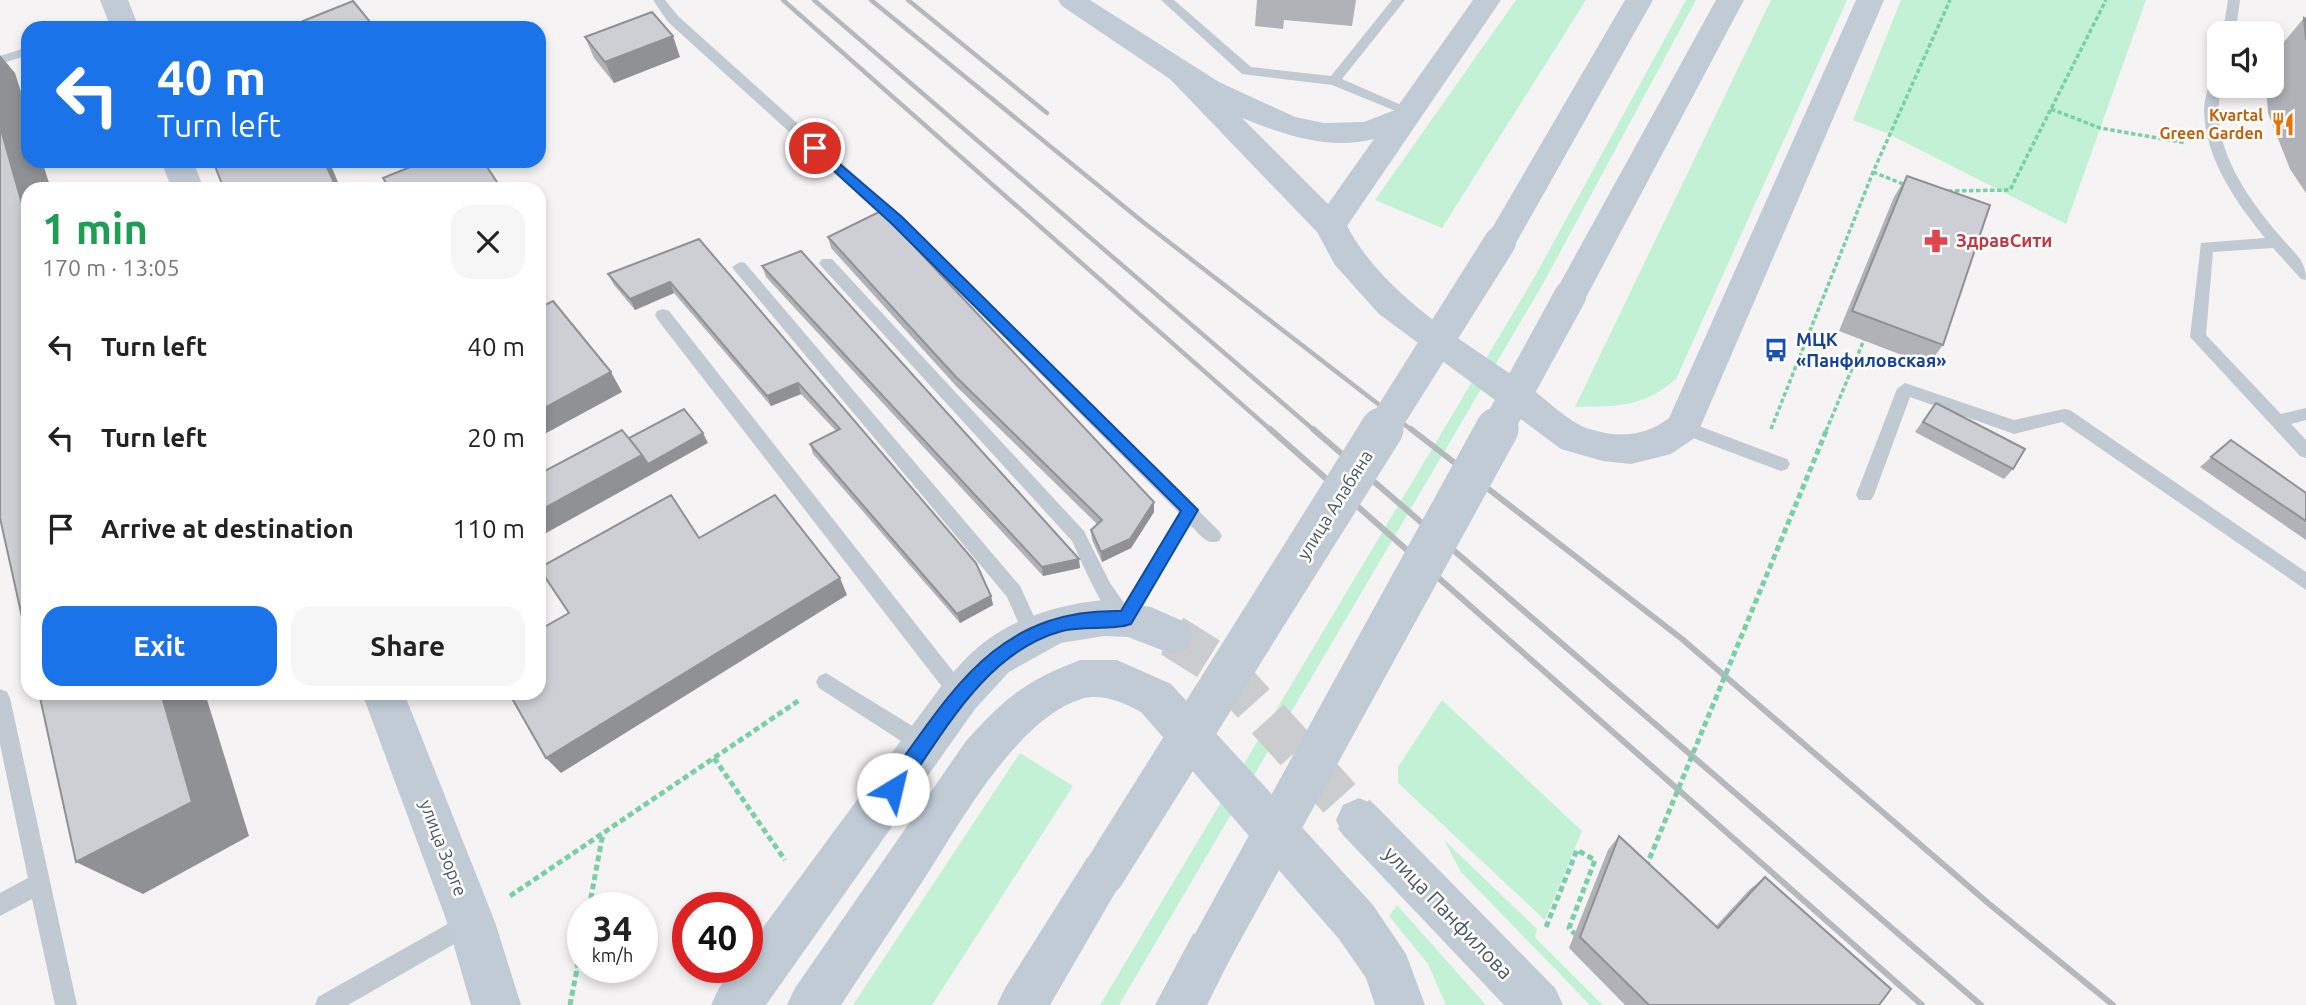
<!DOCTYPE html>
<html lang="en">
<head>
<meta charset="utf-8">
<style>
	body { margin:0; font-family:Ubuntu,sans-serif; background:#f6f6f6; color:#222; height:100vh; display:flex; flex-direction:column; font-size:26px; white-space:nowrap }
	* { box-sizing:border-box; margin:0 }
	p { font-size:23px; color:#767676 }
	.icon { flex:none; width:38px; height:38px; fill:none; stroke:currentColor; stroke-width:2; stroke-linecap:round; stroke-linejoin:round }
	.map { position:relative; flex:1; overflow:hidden }
	.details { position:absolute; left:21px; top:182px; width:525px; height:518px; display:flex; flex-direction:column; background:#fff; border-radius:21px; box-shadow:0 4px 10px #0003 }
	.details>* { flex:none }
	.guide { position:absolute; left:21px; top:21px; width:525px; height:147px; border-radius:21px; box-shadow:0 4px 10px #0003; background:#1a73e8; color:#fff; overflow:hidden }
	.fabs { position:absolute; left:2207px; top:21px; display:grid; gap:14px }
	.fabs a { display:grid; place-items:center; width:77px; height:77px; border-radius:14px; background:#fff; box-shadow:0 4px 10px #0003; font-size:35px }
	.speed { position:absolute; left:567px; top:892px; display:flex; gap:14px; font-size:35px; font-weight:700; text-align:center }
	.speed>* { display:grid; place-content:center; width:91px; height:91px; border-radius:50%; background:#fff; box-shadow:0 4px 10px #0003; line-height:1 }
	.speed small { font-size:18px; font-weight:400 }
	.speed .limit { border:10px solid #d22; background:#fff; color:#111 }
	.pin { position:absolute; display:grid; place-items:center; width:60px; height:60px; color:#fff; margin:-30px; border:4px solid #fff; border-radius:50%; box-shadow:0 2px 7px #0007 }
	.me { position:absolute; width:77px; margin:-38px; rotate:36deg; stroke-linejoin:round; filter:drop-shadow(0 0 5px #0008) }
	.turn { display:flex; align-items:center; gap:24px; height:147px; padding:0 21px; font-size:32px }
	.turn .icon { width:91px; height:91px; stroke-width:2.5 }
	.turn b { display:block; font-size:49px; line-height:60px }
	.round { display:grid; place-items:center; flex:none; width:74px; height:74px; border-radius:21px; background:#f6f6f6 }
	.summary { display:flex; align-items:center; justify-content:space-between; height:119px; padding:0 21px }
	h1 { font-size:42px; font-weight:600; line-height:52px; color:#1e9e55 }
	.primary-button { display:flex; gap:14px; margin-top:auto; padding:14px 21px }
	.primary-button a { flex:1; height:80px; border-radius:21px; background:#1a73e8; color:#fff; font-size:28px; font-weight:600; line-height:80px; text-align:center }
	.primary-button a+a { background:#f6f6f6; color:#222 }
	ul { padding:0; list-style:none }
	li { display:flex; align-items:center; gap:21px; height:91px; padding:0 21px }
	li div { flex:1 }
	li b { display:block; font-size:26px }
	li em { font-style:normal }
	.map>svg:first-child { display:block }
</style>
</head>
<body>
<div class="map">
<svg width="2306" height="1005" viewBox="0 0 2306 1005">
	<rect width="100%" height="100%" fill="#f5f3f3"/>
	<path fill="#c3f1d5" d="M1516,0H1586L1442,228L1375,200Z
		M1686,0H1696L1544,282L1119,1005H1100L1534,278Z
		M1771,0H1847L1676,379C1642,408 1618,406 1575,407Z
		M1901,0H2146L2066,224L1889,134L1853,120Z
		M1442,700L1582,831L1545,920L1398,783V767Z
		M1020,753L1073,786L932,1005H853Z
		M1444,840L1537,929L1535,937L1603,1005H1590L1461,872Z
		M1397,905L1486,1005H1446L1428,964L1389,916Z"/>
	<g fill="none" stroke-linecap="round" stroke-linejoin="round">
		<path stroke="#caccce" stroke-width="43" stroke-dasharray="43 21" stroke-linecap="butt" d="M1172,636L1220,666L1359,820"/>
		<path stroke="#7ad0a6" stroke-width="3.5" stroke-dasharray="4.5 2.5" stroke-linecap="butt" d="M2051,109L2100,128L2186,143
			M1873,172L1908,186
			M1948,191L2010,190L2106,0
			M1771,429L1873,172L1950,0"/>
		<path stroke="#7ad0a6" stroke-width="5" stroke-dasharray="6 3.5" stroke-linecap="butt" d="M714,758L785,860
			M510,896L801,699
			M589,908L603,833
			M1546,927L1577,850L1595,860L1569,928L1575,934
			M570,1005L583,938"/>
		<path fill="#c1cad2" fill-rule="evenodd" d="M653,0H665L678,16L902,217L1219,531L1222,536L1219,541C1206,546 1199,533 1190,525L1132,625C1127,627 1126,628 1121,626C1105,618 1080,558 1072,541L822,267L819,263L822,259H832L1084,531L1110,583L1124,603L1179,513L892,225L668,22Z
			M1161,0H1174L1251,67L1331,76L1392,0H1405L1342,79L1415,111L1413,114H1403L1332,85L1242,74Z
			M2228,0H2240L2236,29L2244,33L2223,31Z
			M123,17L129,21C120,29 107,28 95,28Z
			M2272,39L2306,48V56L2272,47Z
			M28,47V55L0,64V56Z
			M2219,70V86H2222C2207,142 2245,195 2280,236C2293,252 2306,259 2306,280L2301,279L2273,248L2213,252L2206,335L2281,414L2306,408V420L2291,424L2306,440V458L2300,456L2190,337L2201,243L2265,238C2236,202 2206,160 2204,112C2204,99 2209,86 2212,74Z
			M740,262L745,263L1020,586L1042,634L1040,640L1033,642L1026,640L1007,597L735,271L732,267Z
			M663,309L669,311L967,689L970,695L967,701L960,704L953,701L657,319L655,315L657,311Z
			M1905,383L2014,420L2064,409L2070,410L2306,572V590L2062,422L2014,434L1910,397L1874,495L1871,500H1859L1856,495L1897,389Z
			M1683,420L1787,459L1790,464L1787,469L1781,471L1677,432L1675,427L1677,422Z
			M826,673L932,738L935,745L932,752L925,754L918,752L819,688L816,682L819,676Z
			M0,689L7,692L10,698L77,1005H55L32,899L0,916V893L28,878L0,744Z
			M469,912L477,915L480,923L477,931L348,1005H315L318,997Z"/>
		<path fill="#c1cbd6" fill-rule="evenodd" d="M100,0H128L139,28H111Z
			M1058,0H1090L1219,82L1295,117L1324,123L1364,122L1395,110L1473,0H1501L1347,226C1385,297 1463,340 1528,386C1546,399 1568,422 1589,429C1618,438 1645,437 1669,418L1856,0H1884L1696,437L1671,454L1631,464L1603,461L1561,449L1379,314L1335,265L1317,232L1170,79L1062,6ZM1242,118C1283,134 1328,151 1374,139L1328,204Z
			M1625,0H1653L1512,250L1500,253L1488,250L1484,242Z
			M1716,0H1744L1582,305L1570,308L1558,305L1553,296Z
			M161,161H193L204,189H172Z
			M1104,600L1151,607L1187,623L1193,636L1187,649L1172,654L1128,637L1104,636L1061,643L1009,672L975,709L766,1005H711L719,988L733,968H747V949L945,681C955,671 964,659 975,650C1009,619 1059,604 1104,600Z
			M1080,660H1117L1171,684L1373,905L1406,954L1425,1005H1375L1366,978L1339,939L1141,712C1122,702 1102,693 1081,699C1017,719 960,823 926,876C898,919 869,962 841,1005H787L795,988L966,741C1005,698 1025,681 1080,660Z
			M362,693H404L495,922L521,1005H471L447,922Z
			M1359,798L1375,805L1555,988L1563,1005H1504L1343,835L1336,820L1343,805Z
			M1103,851L1119,858L1126,874L1050,1005H997L1005,988L1087,858Z
			M1210,927L1227,934L1234,951L1207,1005H1155L1193,934Z"/>
		<path stroke="#b5b8bd" stroke-width="4.5" d="M783,0L1272,431
			M814,0L1315,431
			M871,0L1143,222L1413,431
			M908,0L1047,113"/>
		<path stroke="#b5b8bd" stroke-width="6" d="M1270,429L1922,1005
			M1313,429L1981,1005
			M1411,429L1682,639L1988,903L2113,1005"/>
		<path stroke="#7ad0a6" stroke-width="3.5" stroke-dasharray="4.5 2.5" stroke-linecap="butt" d="M1826,431L1866,335"/>
		<path stroke="#7ad0a6" stroke-width="5" stroke-dasharray="6 3.5" stroke-linecap="butt" d="M1646,867L1827,429"/>
		<path stroke="#c1cbd6" stroke-width="32" d="M1381,431L1500,242
			M1496,431L1570,296"/>
		<path stroke="#c1cbd6" stroke-width="43" d="M1103,874L1382,429
			M1210,951L1497,429"/>
	</g>
	<path fill="#b0b2b7" d="M1257,0H1356L1352,26L1284,20L1283,29L1255,26Z
		M2304,18L2306,19V193L2290,169L2268,113L2266,86H2272V56Z
		M585,37L680,57L614,83L594,58Z
		M1907,176L1943,345L1928,365L1839,331L1894,197Z
		M828,237L1154,502V512L1131,548L1102,562L1092,540L1091,530L1098,525L957,387L831,248Z
		M699,239L991,596L993,605L960,623L813,454L810,444L836,431L801,394L771,406L674,293L635,310L614,285L608,274Z
		M762,266L1080,568L1043,576L766,277Z
		M1936,403L2013,469L2004,479L1915,432Z
		M2231,440L2306,493V540L2200,467Z
		M1619,836L1716,926L1749,890L1765,877L1879,1005H1625L1569,948L1608,850Z"/>
	<path fill="#909195" d="M673,36L680,57L614,83L605,62Z
		M0,55L15,73L28,114V161H42L51,189H28V225L0,126Z
		M324,161H329L341,189H337Z
		M499,185L501,189H489Z
		M670,282L674,293L635,310L630,299Z
		M611,372L622,392L539,437V411Z
		M798,383L801,394L771,406L767,396Z
		M703,433L708,443L539,537V511L642,455Z
		M1154,502V512L1131,548L1102,562L1101,552Z
		M1079,559L1080,568L1043,576L1042,567Z
		M840,578L847,595L561,773L546,758Z
		M991,596L993,605L960,623L957,614Z
		M161,693H205L249,836L143,894L76,862Z"/>
	<path fill="#cdcfd5" stroke="#909195" stroke-width="2" d="M353,1L375,28H298L306,25L303,21Z
		M652,12L673,36L605,62L585,37Z
		M2304,18L2306,19V40Z
		M0,126L28,225V644L0,518Z
		M213,161H324L337,189H224Z
		M425,161H483L499,185L489,189H390L383,178Z
		M1907,176L1990,205L1943,345L1852,311Z
		M881,211L1154,502L1130,539L1101,552L1091,530L1102,520L955,376L828,237Z
		M699,239L976,563L991,596L957,614L810,444L840,429L798,383L767,396L670,282L630,299L608,274Z
		M801,251L1079,559L1042,567L762,266Z
		M553,301L611,372L539,411V308Z
		M1936,403L2025,449L2013,469L1923,422Z
		M684,409L703,433L648,464L642,455L629,438Z
		M622,430L642,455L539,511V474Z
		M2231,440L2306,493V521L2211,457Z
		M671,495L699,538L775,495L840,578L546,758L509,693H539V630L569,613L539,568Z
		M39,693H161L192,802L76,862Z
		M1619,836L1718,928L1765,877L1891,989L1879,1005H1649L1580,937Z"/>
	<path fill="#1a73e8" stroke="#114b97" stroke-width="2" d="M815,143L902,217L1198,510L1131,624C1112,631 1084,625 1062,631C985,652 943,734 900,795L893,797L886,795L884,789L886,782C951,693 996,608 1121,611L1181,511L892,224L811,150V145Z"/>
	<defs>
		<g id="restaurant-bare" transform="scale(1.89)"><path d="M-5-6h1v4h1v-4h1v4h1v-4h1v5L-1.5 .5V6h-2V.5L-5-1ZM5-6V6H3V1.5H1.5Q1.5-4 5-6Z" fill="#e8710a" stroke="#fff" stroke-width="2.5" paint-order="stroke"/></g>
		<g id="pharmacy-bare" transform="scale(1.89)"><path d="M-2-6h4v4h4v4h-4v4h-4v-4h-4v-4h4Z" fill="#e0444e" stroke="#fff" stroke-width="2.5" paint-order="stroke"/></g>
		<g id="bus-bare" transform="scale(1.89)"><path d="M-5-6H5V4H4V6H2V4H-2V6H-4V4H-5ZM-3.5-4V0h7V-4ZM-3.5 1.2v1.5H-2V1.2ZM2 1.2v1.5H3.5V1.2Z" fill="#1a4fb4" stroke="#fff" stroke-width="2.5" paint-order="stroke"/></g>
	</defs>
	<g fill-rule="evenodd">
		<use href="#restaurant-bare" x="2283" y="124"/>
		<use href="#pharmacy-bare" x="1936" y="241"/>
		<use href="#bus-bare" x="1776" y="350"/>
	</g>
	<g text-anchor="middle" stroke-width="5" stroke-linejoin="round" paint-order="stroke">
		<g font-size="16" font-weight="bold" fill="#c56008" stroke="#fff" text-anchor="end">
			<text x="2263" y="121">Kvartal<tspan x="2263" dy="18">Green Garden</tspan></text>
		</g>
		<g font-size="18" font-weight="bold" fill="#be3a42" stroke="#fff" text-anchor="start">
			<text x="1956" y="247">ЗдравСити</text>
		</g>
		<g font-size="18" font-weight="bold" fill="#164399" stroke="#fff" text-anchor="start">
			<text x="1796" y="346">МЦК<tspan x="1796" dy="21">«Панфиловская»</tspan></text>
		</g>
		<g font-size="18" fill="#4a5661" stroke="#fff">
			<text transform="translate(1335 505) rotate(-58)" y="6">улица Алабяна</text>
			<text transform="translate(443 848) rotate(69)" y="6">улица Зорге</text>
		</g>
		<g font-size="21" fill="#4a5661" stroke="#fff">
			<text transform="translate(1448 913) rotate(46)" y="7">улица Панфилова</text>
		</g>
	</g>
</svg>
<div class="fabs">
<a><svg class="icon" aria-label="sound" viewBox="0 0 24 24"><path d="M4 9h4l5-4v14l-5-4H4zM17 9q2 3 0 6"/></svg></a>
</div>
<div class="speed"><div>34<small>km/h</small></div><div class="limit">40</div></div>
<div class="pin" style="left:815px;top:148px;background:#d93025"><svg class="icon" aria-label="arrive" viewBox="0 0 24 24"><path d="M6 21V4h12l-3 4 3 4H6"/></svg></div>
<svg class="me" style="left:893px;top:789px" viewBox="-20 -20 40 40"><circle r="19" fill="#fff"/><path d="M0-13L10 11 0 6-10 11z" fill="#1a73e8"/></svg>
<div class="guide">
<div class="turn"><svg class="icon" aria-label="left" viewBox="0 0 24 24"><path d="M17 20v-9H6M10 6l-5 5 5 5"/></svg><div><b>40 m</b>Turn left</div></div>
</div>
<section class="details">
<div class="summary"><div><h1>1 min</h1><p>170 m · 13:05</p></div><a class="round"><svg class="icon" aria-label="close" viewBox="0 0 24 24"><path d="M6 6l12 12M18 6L6 18"/></svg></a></div>
<ul>
<li><svg class="icon" aria-label="left" viewBox="0 0 24 24"><path d="M17 20v-9H6M10 6l-5 5 5 5"/></svg><div><b>Turn left</b></div><em>40 m</em></li>
<li><svg class="icon" aria-label="left" viewBox="0 0 24 24"><path d="M17 20v-9H6M10 6l-5 5 5 5"/></svg><div><b>Turn left</b></div><em>20 m</em></li>
<li><svg class="icon" aria-label="arrive" viewBox="0 0 24 24"><path d="M6 21V4h12l-3 4 3 4H6"/></svg><div><b>Arrive at destination</b></div><em>110 m</em></li>
</ul>
<div class="primary-button"><a>Exit</a><a>Share</a></div>
</section>
</div>
</body>
</html>
